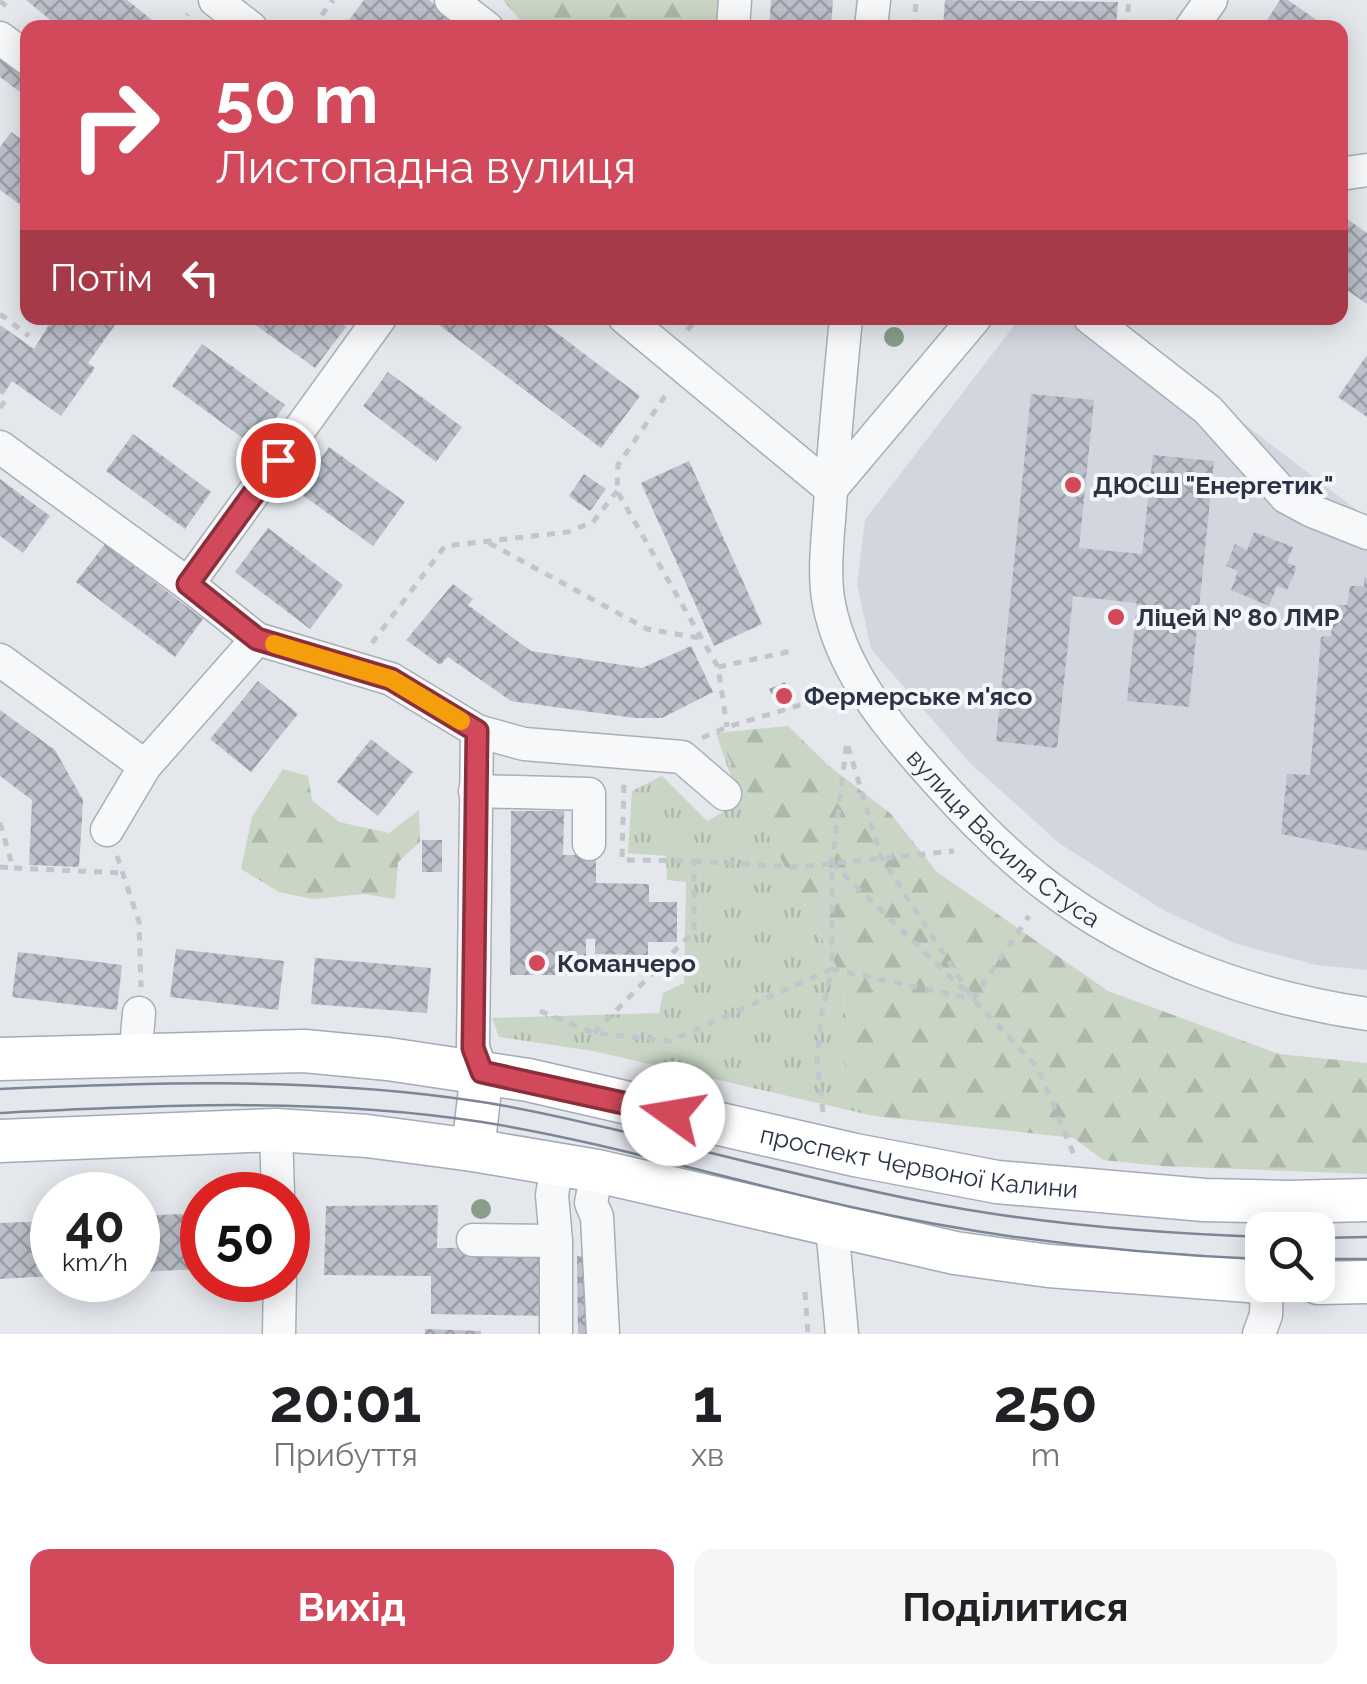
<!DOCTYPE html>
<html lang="uk">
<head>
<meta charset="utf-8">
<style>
	body { margin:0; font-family:Raleway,sans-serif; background:#f6f6f6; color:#202124; height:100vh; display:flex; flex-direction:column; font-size:38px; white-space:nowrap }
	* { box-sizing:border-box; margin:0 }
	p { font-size:32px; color:#757577 }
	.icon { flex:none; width:55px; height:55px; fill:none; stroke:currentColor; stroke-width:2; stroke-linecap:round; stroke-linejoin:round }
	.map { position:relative; height:1334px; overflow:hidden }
	.sheet { display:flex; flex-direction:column; background:#fff; flex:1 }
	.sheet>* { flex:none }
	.hud { position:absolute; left:20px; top:20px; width:1328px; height:305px; border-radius:20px; box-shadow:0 5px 25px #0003; background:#d1495b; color:#fff; overflow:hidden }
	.controls { position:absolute; left:1245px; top:1212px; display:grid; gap:20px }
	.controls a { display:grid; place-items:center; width:90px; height:90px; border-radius:20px; background:#fff; box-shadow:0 5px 25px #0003; font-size:50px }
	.speed { position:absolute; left:30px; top:1172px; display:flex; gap:20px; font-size:50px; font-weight:700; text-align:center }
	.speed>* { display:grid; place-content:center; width:130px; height:130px; border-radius:50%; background:#fff; box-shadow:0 5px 25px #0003; line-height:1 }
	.speed small { font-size:25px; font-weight:400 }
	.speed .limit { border:15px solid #d22; background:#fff; color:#111 }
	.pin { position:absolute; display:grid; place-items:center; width:85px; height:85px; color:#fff; margin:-42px; border:5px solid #fff; border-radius:50%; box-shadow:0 2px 10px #0007 }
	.me { position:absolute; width:110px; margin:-55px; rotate:283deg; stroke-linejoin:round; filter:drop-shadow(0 0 8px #0008) }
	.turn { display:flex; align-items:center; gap:35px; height:210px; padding:0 30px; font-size:45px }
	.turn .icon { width:130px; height:130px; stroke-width:2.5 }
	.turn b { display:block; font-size:70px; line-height:85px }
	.then { display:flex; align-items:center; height:95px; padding:0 30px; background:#0003; gap:20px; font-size:38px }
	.eta { display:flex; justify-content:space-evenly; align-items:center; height:170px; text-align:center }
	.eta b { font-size:60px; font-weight:700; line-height:70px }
	.cta { display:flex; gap:20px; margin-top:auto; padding:20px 30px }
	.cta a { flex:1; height:115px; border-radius:20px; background:#d1495b; color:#fff; font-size:40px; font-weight:700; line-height:115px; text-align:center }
	.cta a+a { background:#f6f6f6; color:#202124 }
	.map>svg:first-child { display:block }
</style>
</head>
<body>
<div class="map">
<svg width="1367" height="1334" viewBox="0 0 1367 1334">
	<defs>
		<pattern id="grass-tufts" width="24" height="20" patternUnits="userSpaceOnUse" patternTransform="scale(2.5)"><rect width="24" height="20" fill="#c9d6c5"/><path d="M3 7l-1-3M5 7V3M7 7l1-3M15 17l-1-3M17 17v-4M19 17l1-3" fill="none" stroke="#adb8ab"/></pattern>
		<pattern id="forest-firs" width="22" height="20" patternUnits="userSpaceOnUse" patternTransform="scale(2.5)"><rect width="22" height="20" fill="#c9d6c5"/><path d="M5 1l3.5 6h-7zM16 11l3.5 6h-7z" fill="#adb8ab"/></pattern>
		<pattern id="building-cross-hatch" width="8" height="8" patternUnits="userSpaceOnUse" patternTransform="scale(2.5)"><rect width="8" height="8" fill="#bbc0ca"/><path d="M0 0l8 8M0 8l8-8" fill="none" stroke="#989da6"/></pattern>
	</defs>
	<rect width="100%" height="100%" fill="#e4e7ec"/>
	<path fill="#d2d6de" d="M1020,318H1106L1367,518V970L1316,965L1237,944L1163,910L1059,843L969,762L871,649L857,584L865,520Z"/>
	<path fill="url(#grass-tufts)" d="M716,733L844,981L842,1051L854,1091L874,1116L593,1051L499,1037L492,1018L659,1013L663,993L684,983L686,882L667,880L666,856L628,853L632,791L662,776L707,821L740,803Z"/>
	<path fill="url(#forest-firs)" d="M503,0H720L721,28L526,27Z
		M788,726L828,765L890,813L937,872L1108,991L1279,1054L1367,1063V1174L1162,1166L1103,1160L1074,1138L874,1116L854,1091L842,1051L844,981L716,733Z
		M283,769L308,776L312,800L339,822L389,833L419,810L420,842L398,862L395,899L364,894L313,899L279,892L241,869L252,817Z"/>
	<path fill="url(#building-cross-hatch)" d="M26,0H127L152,20L146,28H60Z
		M364,0H429L458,23L454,28H343Z
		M771,0H833L831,28H769Z
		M945,0L1118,2L1116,28H943Z
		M1280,0H1288L1328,28H1262Z
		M0,55L28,75V98L0,77Z
		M11,132L28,144V210L0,190V147Z
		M1340,214L1367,233V304L1340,285Z
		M53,318H120L88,363L95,368L61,416L12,381L3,395L0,393V325L34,349Z
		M246,318H333L346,327L315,368Z
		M438,318H537L640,396L601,448L435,322Z
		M202,344L285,405L255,447L172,386Z
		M1367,355V417L1338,397Z
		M388,372L462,427L436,462L363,406Z
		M1031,394L1094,400L1079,548L1142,554L1153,455L1214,461L1189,707L1127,701L1137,603L1073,596L1057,748L996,741Z
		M133,434L211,492L185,529L106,471Z
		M329,447L405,502L373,546L297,491Z
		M689,461L762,624L714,646L641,483Z
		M584,474L606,489L590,511L569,496Z
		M0,479L50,516L23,553L0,536Z
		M268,528L343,585L310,629L235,572Z
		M1254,532L1293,547L1287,562L1297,567L1287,590L1277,586L1269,606L1231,590L1238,571L1226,566L1235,544L1247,550Z
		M105,544L203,619L175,657L76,582Z
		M1364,578H1367V851L1281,834L1287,774L1310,775L1321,637L1331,636L1334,605H1347L1350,586H1364Z
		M453,584L473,599L468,605L531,651L642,668L691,646L713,692L662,718H635L511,701L448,657L440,665L406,640Z
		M258,681L298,714L251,772L210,739Z
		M785,682L794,700L778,707L769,689Z
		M0,710L55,750L83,800L79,867L29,865L32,800L0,776Z
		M371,739L413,772L378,816L337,782Z
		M511,811H564L563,855H596V883L649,884V902H677V942H648V955L595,954V939H586V975H510Z
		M422,840H442V872H422Z
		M176,949L284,961L278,1010L170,997Z
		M18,952L122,965L117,1010L12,997Z
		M315,958L431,968L427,1013L311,1004Z
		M438,1205L437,1248L548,1247L547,1316L431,1314V1276L324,1275L326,1206Z
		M202,1213V1269L138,1272V1216Z
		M52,1221V1276L0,1279V1223Z
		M577,1256H596L597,1334H578Z
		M425,1329L481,1331V1334H425Z"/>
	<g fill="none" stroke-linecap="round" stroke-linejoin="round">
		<g stroke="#a9aeb7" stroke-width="35">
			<g id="minor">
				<path d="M215,0L251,28"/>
				<path d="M451,0L487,28"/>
				<path d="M733,28L735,0"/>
				<path d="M871,28L874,0"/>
				<path d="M1191,28L1211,0"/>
				<path d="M0,38L28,59"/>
				<path d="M1340,174L1367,170"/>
				<path d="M625,318L831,489"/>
				<path id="s1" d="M846,318C840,380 834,443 830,506C828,537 823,573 829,604C841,666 882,719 923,765C961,808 1001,851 1047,886C1139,957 1254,997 1367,1014"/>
				<path d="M1090,318L1208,410L1286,497L1312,511L1367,533"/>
				<path d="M0,447L188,584L257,639L391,679L477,731L473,1048L482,1072"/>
				<path d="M831,489L975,318"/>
				<path d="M188,584L380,318"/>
				<path d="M0,660L145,766"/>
				<path d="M477,731L524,744L682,757L725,794"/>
				<path d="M475,791L589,794V844"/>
				<path d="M107,830L145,766L257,639"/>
				<path d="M139,1013L137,1036L141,1054"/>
				<path d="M276,1130L278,1195"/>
				<path d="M597,1171L591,1203L597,1217L603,1334"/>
				<path d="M832,1227L842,1334"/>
				<path d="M473,1240L556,1241"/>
				<path d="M556,1331V1241L552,1195L557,1164"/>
				<path d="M279,1334L280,1280"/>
				<path d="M1259,1334L1266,1315L1267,1285"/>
			</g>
		</g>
		<g stroke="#a3abb8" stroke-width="45">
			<g id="major">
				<path id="s2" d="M0,1059L304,1051L388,1059L528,1080L855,1155L997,1182L1204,1200L1290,1202L1367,1200"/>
				<path d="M0,1141L276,1130L367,1136L473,1150L597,1171L955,1253L1049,1266L1262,1282"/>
				<path d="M473,1150L482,1072"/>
				<path d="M1318,1283L1367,1282"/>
			</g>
		</g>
		<path stroke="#c2c5cb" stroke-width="5" stroke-dasharray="8 8" stroke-linecap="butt" d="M0,1L11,10
			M177,28L188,14
			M312,28L333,0
			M914,28L916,0
			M1126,28L1129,0
			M0,314L29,336
			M687,330L699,318
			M665,396L618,465L617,491L718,667L727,727
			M0,408L8,397
			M489,543L647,629L700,638
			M372,643L445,546L568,532L593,522L617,491
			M718,667L792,651
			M702,738L727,727L817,700
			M848,746L881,857L973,999L1038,1068L1074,1155
			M0,823L13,868L123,873
			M117,856L139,922L141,987
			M694,861L796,867L954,851
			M832,863L966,992
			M0,867L13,868
			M540,1011L594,1033L670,1041L832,969V863L847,741
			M594,1033L694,931V861L622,860L624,782
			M823,1112L817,1061L821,1018L832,969L973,999L1029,916
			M805,1292L808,1334"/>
		<use href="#minor" stroke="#f7f8fa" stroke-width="32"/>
		<use href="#major" stroke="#fff" stroke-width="42"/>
		<path stroke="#7d8696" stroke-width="2.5" d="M0,1089C162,1082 322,1077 482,1102C535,1110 586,1123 638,1135C733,1158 828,1183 925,1202C1036,1224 1150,1233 1262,1237
			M0,1113C162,1105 321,1097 482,1122C607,1142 728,1180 851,1207C986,1237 1124,1254 1262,1259
			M1318,1238L1367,1237
			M1318,1259H1367"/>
	</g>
	<g fill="#899d89">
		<circle cx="894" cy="337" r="10"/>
		<circle cx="481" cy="1209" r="10"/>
	</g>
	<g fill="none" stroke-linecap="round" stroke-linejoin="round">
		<g stroke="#882f3b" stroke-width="25">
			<path id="route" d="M278,460L188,584L257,639L391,679L477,731L473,1048L482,1072L673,1114"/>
		</g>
		<use href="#route" stroke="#d1495b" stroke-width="18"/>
		<path stroke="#f59e0b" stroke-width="18" d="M274,644L391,679L461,721"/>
	</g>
	<g fill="#d1495b" stroke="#f4f6f9" stroke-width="4">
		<circle cx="1073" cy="485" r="10"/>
		<circle cx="1116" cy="617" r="10"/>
		<circle cx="784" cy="696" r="10"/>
		<circle cx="537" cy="963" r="10"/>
	</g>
	<g text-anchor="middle" stroke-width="8" stroke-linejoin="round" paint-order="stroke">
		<g font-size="25" font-weight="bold" fill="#2b3445" stroke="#f4f6f9" text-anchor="start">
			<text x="1093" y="494">ДЮСШ "Енергетик"</text>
			<text x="1136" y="626">Ліцей № 80 ЛМР</text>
			<text x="804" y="705">Фермерське м'ясо</text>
			<text x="557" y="972">Команчеро</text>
		</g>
		<g font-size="25" fill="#2b3445" stroke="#f4f6f9">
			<text dy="9" stroke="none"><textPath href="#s1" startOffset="585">вулиця Василя Стуса</textPath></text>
			<text dy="9" stroke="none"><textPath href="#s2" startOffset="930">проспект Червоної Калини</textPath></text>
		</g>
	</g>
</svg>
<div class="controls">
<a><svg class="icon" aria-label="search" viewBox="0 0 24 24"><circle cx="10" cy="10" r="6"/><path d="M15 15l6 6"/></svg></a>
</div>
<div class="speed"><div>40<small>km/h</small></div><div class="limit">50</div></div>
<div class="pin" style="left:278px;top:460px;background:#d93025"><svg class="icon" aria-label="arrive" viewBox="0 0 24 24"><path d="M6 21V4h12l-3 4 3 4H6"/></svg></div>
<svg class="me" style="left:673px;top:1114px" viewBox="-20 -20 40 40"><circle r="19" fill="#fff"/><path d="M0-13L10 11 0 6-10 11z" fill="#d1495b"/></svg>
<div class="hud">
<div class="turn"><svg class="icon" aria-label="right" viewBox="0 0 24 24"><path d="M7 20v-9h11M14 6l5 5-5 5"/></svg><div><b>50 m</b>Листопадна вулиця</div></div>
<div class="then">Потім<svg class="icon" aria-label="left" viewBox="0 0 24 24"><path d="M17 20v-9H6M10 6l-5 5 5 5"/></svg></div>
</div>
</div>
<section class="sheet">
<div class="eta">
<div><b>20:01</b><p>Прибуття</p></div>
<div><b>1</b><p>хв</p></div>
<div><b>250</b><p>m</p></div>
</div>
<div class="cta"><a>Вихід</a><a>Поділитися</a></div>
</section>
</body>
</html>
